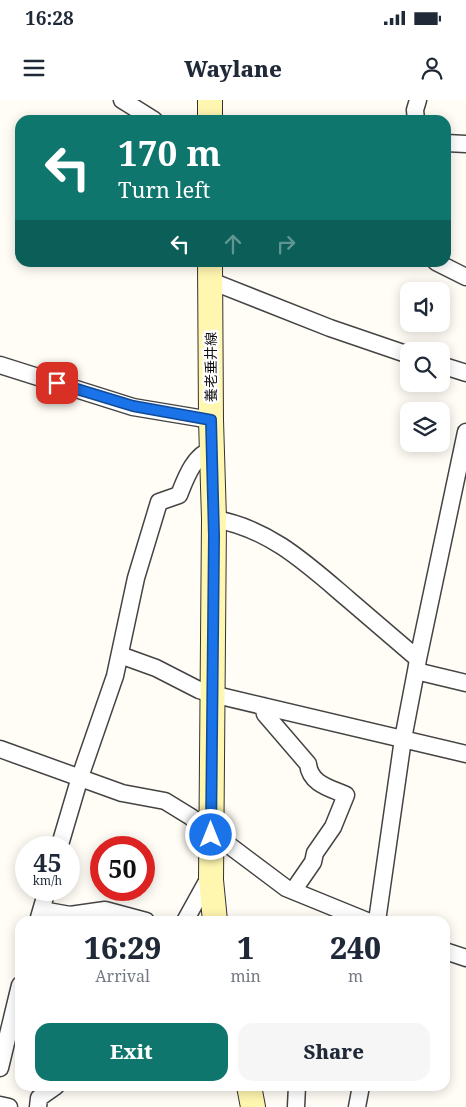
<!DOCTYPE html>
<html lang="en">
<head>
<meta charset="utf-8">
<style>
	body { margin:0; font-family:"Noto Serif","Noto Sans JP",serif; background:#f6f6f7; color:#1f2937; height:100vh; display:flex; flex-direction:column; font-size:19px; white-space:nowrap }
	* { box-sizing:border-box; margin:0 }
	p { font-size:16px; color:#747a83 }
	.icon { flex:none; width:28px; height:28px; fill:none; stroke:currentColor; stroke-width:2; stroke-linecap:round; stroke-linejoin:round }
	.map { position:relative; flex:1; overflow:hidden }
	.panel { position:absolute; left:15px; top:816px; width:435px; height:175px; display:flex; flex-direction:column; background:#fff; border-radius:15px; box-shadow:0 2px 12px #0003 }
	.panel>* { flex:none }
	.banner { position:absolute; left:15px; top:15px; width:436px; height:152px; border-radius:15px; box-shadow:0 2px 12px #0003; background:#0f766e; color:#fff; overflow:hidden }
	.buttons { position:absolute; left:400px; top:182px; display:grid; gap:10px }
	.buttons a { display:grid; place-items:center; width:50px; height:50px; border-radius:10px; background:#fff; box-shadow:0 2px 12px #0003; font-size:25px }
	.speed { position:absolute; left:15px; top:736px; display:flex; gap:10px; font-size:25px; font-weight:700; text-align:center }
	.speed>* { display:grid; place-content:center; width:65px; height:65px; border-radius:50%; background:#fff; box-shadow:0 2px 12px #0003; line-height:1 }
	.speed small { font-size:12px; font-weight:400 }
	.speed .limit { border:8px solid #d22; background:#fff; color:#111 }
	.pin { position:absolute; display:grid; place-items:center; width:42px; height:42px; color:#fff; margin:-21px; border-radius:10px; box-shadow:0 2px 8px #0006 }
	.me { position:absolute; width:55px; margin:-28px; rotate:0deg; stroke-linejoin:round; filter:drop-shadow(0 0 4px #0008) }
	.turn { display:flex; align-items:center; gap:18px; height:105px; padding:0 20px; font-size:22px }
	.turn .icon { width:65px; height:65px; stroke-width:2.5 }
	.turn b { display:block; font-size:35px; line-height:42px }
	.lanes { display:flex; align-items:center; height:48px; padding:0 20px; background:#0003; justify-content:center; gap:25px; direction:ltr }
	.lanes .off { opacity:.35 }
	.eta { display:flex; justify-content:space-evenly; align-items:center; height:85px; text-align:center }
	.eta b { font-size:30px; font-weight:800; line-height:35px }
	.cta { display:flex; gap:10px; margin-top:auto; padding:10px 20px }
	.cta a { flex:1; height:58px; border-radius:15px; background:#0f766e; color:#fff; font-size:20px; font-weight:800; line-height:58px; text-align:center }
	.cta a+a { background:#f6f6f7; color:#1f2937 }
	.status { display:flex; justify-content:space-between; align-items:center; height:35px; padding:0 25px; background:#fff; direction:ltr }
	.status svg { height:14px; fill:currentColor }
	header { display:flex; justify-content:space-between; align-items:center; height:65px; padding:0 20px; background:#fff; font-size:22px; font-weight:800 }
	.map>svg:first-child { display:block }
</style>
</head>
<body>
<div class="status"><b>16:28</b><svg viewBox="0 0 49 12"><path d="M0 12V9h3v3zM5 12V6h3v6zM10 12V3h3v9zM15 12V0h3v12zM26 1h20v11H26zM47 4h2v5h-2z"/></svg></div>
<header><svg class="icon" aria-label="menu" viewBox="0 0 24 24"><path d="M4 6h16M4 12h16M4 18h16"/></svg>Waylane<svg class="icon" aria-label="person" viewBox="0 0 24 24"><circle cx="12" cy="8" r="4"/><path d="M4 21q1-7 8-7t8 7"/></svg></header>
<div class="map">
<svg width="466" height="1007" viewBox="0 0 466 1007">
	<rect width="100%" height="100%" fill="#fffdf5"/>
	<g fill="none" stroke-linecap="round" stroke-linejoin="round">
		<g stroke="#444" stroke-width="19">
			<path id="street" d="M122,0L154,20
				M416,20L415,10L418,0
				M446,43L466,44
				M436,162L466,177
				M211,181L330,228L409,255
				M0,265L133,307L211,320
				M441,265L466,273
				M214,419C269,428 307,464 348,499C371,519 395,539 418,559L416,571L466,583
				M120,555L156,568L199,590L212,594L466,654
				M418,559L466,332
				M263,606L265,614L308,664C310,684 330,688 346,695L333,727L315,753L313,762L293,791
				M0,649L122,693L165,701L191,717L211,735L230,746L286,788L367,821
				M59,748L80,677L115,576L136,478L159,402L179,395C185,380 194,354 212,350
				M42,810L70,815L105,810L146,821
				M38,821L47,790
				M185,821L211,774
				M377,821L403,639L416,571
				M445,851L466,858
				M0,968L20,885
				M0,1005L9,1007
				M38,1007L39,998L56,986
				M296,1007L297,986
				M357,1007L361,986"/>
		</g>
		<g stroke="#333" stroke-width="26">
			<path id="secondary" d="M210,0V20
				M210,162L211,320L214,419L211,780L215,821
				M249,986L253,1007"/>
		</g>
		<use href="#street" stroke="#fff" stroke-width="16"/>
		<use href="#secondary" stroke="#fff6b0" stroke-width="24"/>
	</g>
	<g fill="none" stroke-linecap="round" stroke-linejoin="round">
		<g stroke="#114b97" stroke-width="12">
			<path id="route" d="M57,283L133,306L211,320L214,436L211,735"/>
		</g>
		<use href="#route" stroke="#1a73e8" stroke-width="9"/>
	</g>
	<g text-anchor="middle" stroke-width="5" stroke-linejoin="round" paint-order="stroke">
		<g font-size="14" fill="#111" stroke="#fff">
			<text transform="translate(211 267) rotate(-90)" y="5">養老垂井線</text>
		</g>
	</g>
</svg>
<div class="buttons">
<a><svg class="icon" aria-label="sound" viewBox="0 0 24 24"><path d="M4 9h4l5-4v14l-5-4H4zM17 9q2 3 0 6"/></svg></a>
<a><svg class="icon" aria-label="search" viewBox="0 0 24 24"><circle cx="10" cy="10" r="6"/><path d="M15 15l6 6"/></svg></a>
<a><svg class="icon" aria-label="layers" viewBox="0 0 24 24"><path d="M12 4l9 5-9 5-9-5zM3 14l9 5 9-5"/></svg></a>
</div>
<div class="speed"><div>45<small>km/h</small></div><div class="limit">50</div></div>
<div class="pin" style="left:57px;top:283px;background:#d93025"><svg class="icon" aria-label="arrive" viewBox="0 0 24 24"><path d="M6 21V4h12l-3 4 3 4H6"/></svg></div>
<svg class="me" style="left:211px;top:735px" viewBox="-20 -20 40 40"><circle r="17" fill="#1a73e8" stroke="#fff" stroke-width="3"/><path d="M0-11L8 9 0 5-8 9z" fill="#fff"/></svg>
<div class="banner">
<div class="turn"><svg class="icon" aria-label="left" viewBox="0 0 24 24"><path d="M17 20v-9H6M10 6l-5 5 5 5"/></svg><div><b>170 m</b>Turn left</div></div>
<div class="lanes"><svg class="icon" aria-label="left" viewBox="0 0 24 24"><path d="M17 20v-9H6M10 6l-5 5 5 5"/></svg><svg class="icon off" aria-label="ahead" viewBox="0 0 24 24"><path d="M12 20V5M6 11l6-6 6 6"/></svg><svg class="icon off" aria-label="right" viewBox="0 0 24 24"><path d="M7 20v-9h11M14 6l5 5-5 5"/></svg></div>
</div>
<section class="panel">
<div class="eta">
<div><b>16:29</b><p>Arrival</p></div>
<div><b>1</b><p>min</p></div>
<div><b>240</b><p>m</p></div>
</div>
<div class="cta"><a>Exit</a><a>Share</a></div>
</section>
</div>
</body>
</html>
